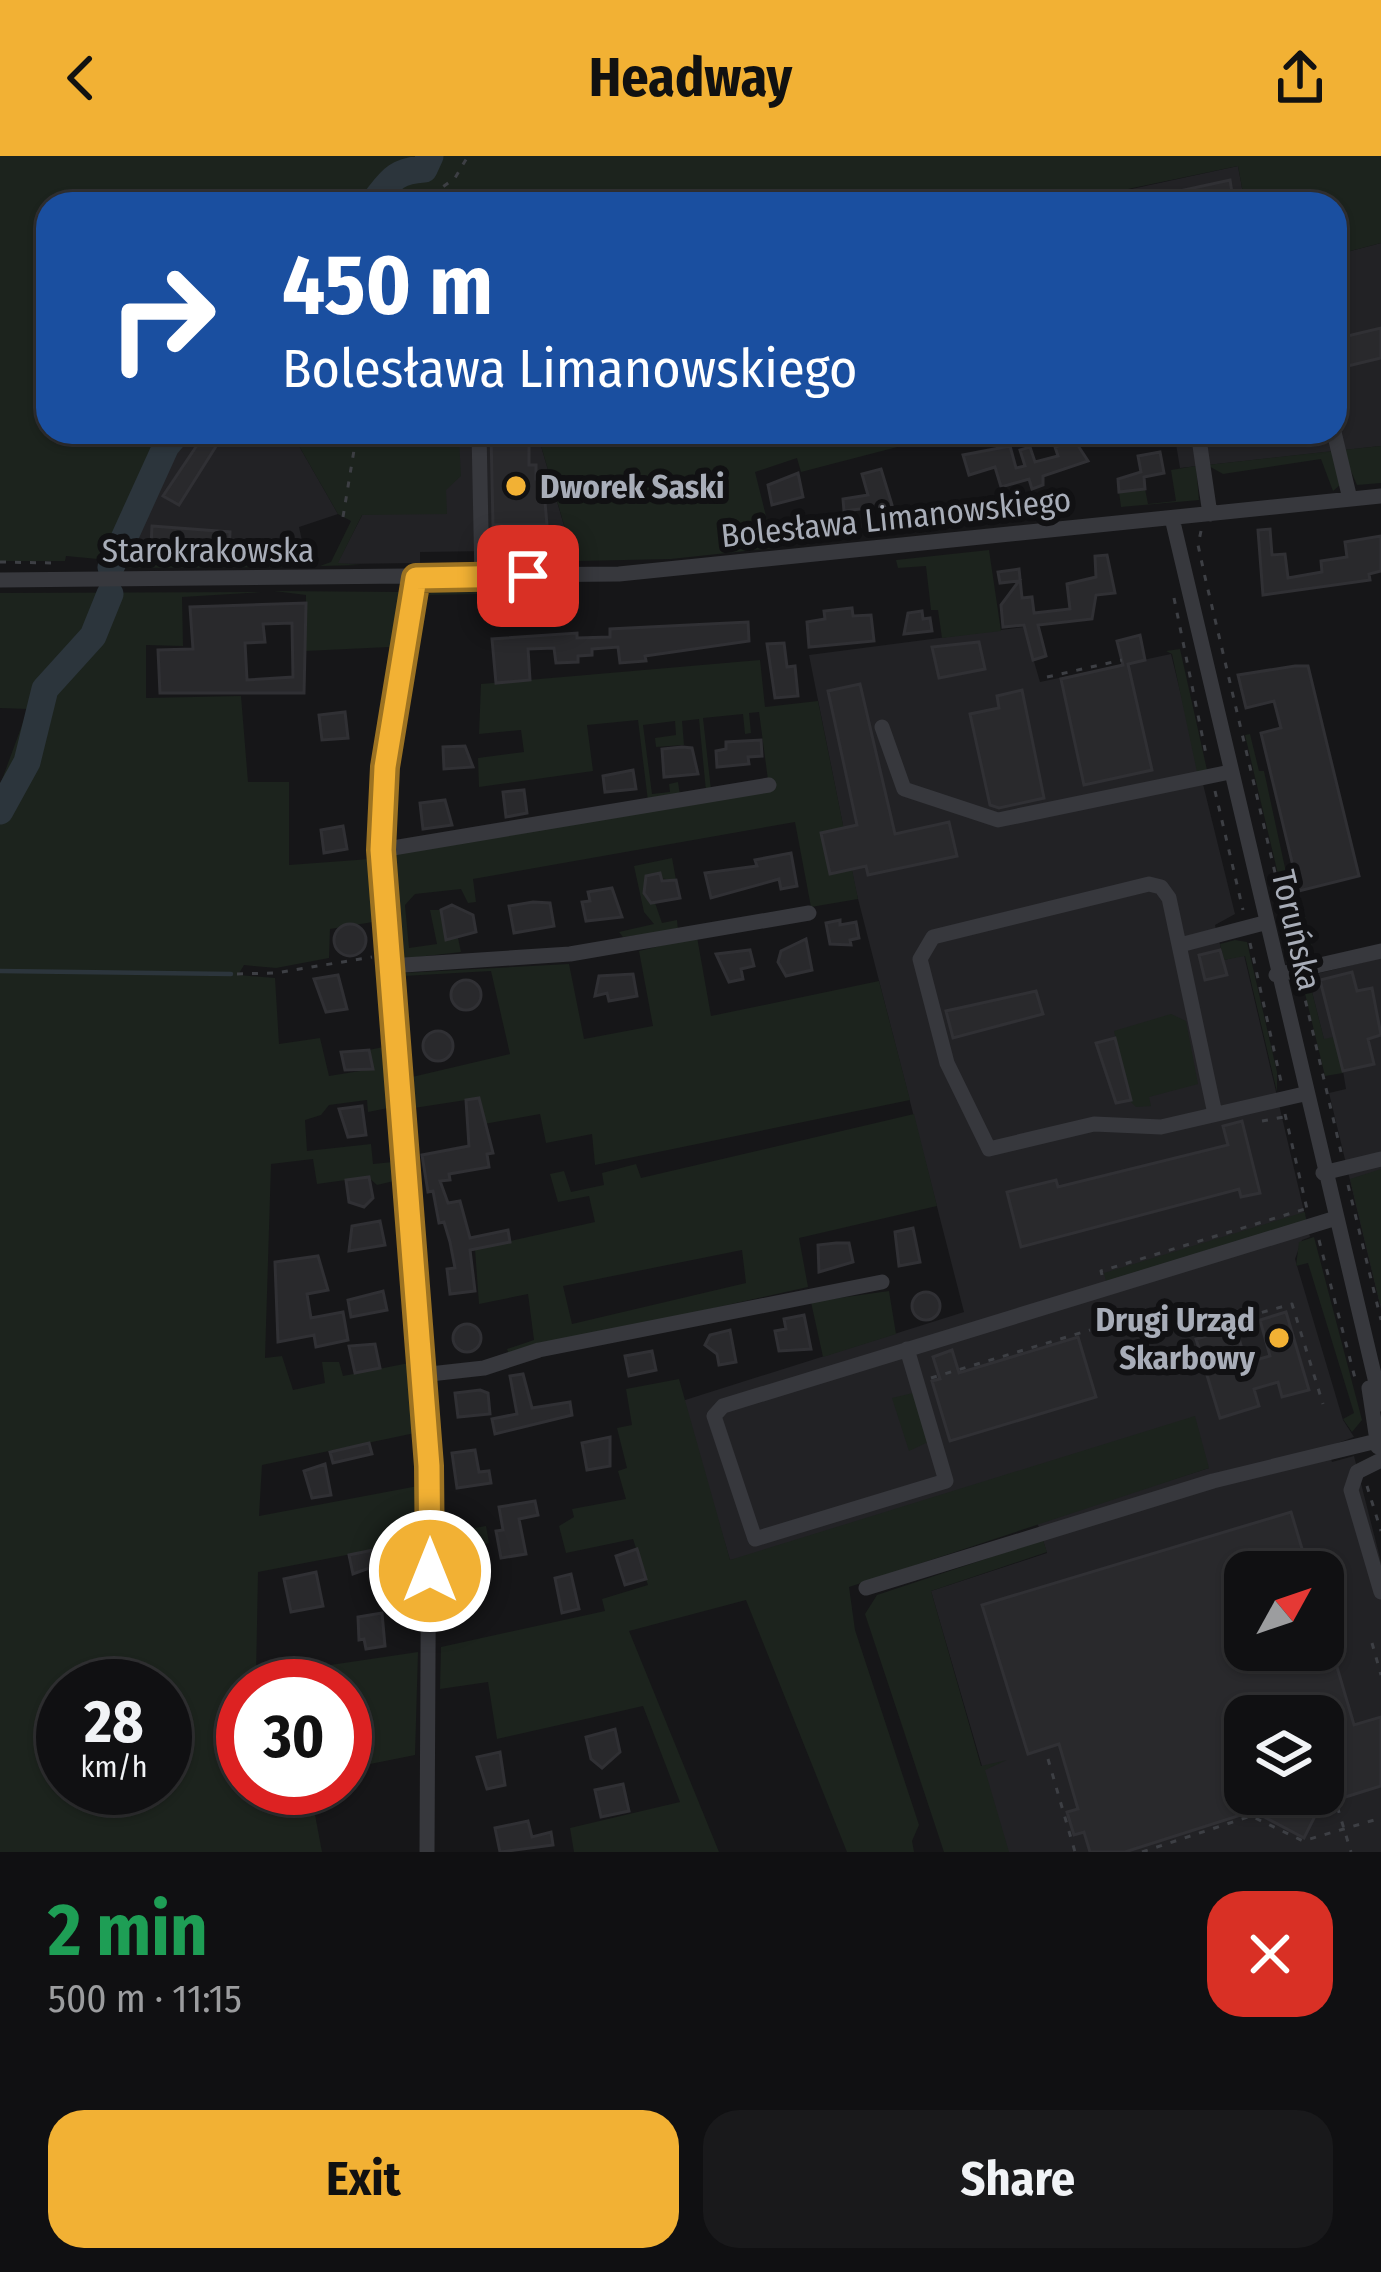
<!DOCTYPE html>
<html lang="en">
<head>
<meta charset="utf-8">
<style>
	body { margin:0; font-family:"Fira Sans Condensed",sans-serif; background:#19191b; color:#f1f3f6; height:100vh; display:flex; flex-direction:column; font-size:45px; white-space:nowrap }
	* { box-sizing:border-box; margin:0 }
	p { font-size:39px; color:#9c9d9f }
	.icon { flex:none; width:66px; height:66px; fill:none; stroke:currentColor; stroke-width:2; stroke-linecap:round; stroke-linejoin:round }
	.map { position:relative; height:1696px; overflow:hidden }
	.details { display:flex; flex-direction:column; background:#101012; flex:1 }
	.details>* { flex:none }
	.top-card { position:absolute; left:36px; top:36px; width:1311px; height:252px; border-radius:36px; box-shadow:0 3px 9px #0004,0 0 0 3px #303032; background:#1a4fa0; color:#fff; overflow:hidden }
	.needle { width:78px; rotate:50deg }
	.fabs { position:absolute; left:1224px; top:1395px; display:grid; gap:24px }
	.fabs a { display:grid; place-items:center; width:120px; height:120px; border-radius:24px; background:#101012; box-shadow:0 3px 9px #0004,0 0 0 3px #303032; font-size:60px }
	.speed { position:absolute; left:36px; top:1503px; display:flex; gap:24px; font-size:60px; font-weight:700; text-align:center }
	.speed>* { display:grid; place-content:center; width:156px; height:156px; border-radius:50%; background:#101012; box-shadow:0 3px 9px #0004,0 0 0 3px #303032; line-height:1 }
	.speed small { font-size:30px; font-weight:400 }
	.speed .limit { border:18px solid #d22; background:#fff; color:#111 }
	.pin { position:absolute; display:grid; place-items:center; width:102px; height:102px; color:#fff; margin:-51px; border-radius:24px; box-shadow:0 6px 18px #0006 }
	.me { position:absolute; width:132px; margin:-66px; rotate:0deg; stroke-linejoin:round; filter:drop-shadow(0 0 9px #0008) }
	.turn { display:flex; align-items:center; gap:42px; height:252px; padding:0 48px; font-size:54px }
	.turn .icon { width:156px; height:156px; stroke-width:2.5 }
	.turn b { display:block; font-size:84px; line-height:102px }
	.round { display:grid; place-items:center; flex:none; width:126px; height:126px; border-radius:36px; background:#19191b }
	.overview { display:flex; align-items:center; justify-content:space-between; height:204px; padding:0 48px }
	h1 { font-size:72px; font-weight:700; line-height:90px; color:#1e9e55 }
	.cta { display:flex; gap:24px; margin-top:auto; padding:24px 48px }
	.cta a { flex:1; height:138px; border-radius:36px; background:#f2b134; color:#111; font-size:48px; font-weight:700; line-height:138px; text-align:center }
	.cta a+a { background:#19191b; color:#f1f3f6 }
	header { display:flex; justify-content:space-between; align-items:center; height:156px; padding:0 48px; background:#f2b134; color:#111; font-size:54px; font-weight:700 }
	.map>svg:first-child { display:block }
</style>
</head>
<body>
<header><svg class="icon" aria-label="back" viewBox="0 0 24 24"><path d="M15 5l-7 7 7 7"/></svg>Headway<svg class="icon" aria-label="share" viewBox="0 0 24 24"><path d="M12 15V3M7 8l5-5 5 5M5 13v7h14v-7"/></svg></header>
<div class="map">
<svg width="1381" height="1696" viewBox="0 0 1381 1696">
	<rect width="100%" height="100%" fill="#161618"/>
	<path fill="#222225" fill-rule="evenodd" d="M1238,10L1245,48H1130L1127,34Z
		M1381,87V290L1180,312L1174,276H1335V99Z
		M200,276H291L338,358L299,371L303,389L291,391L293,403L137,397L135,381L181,286Z
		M405,276H537L571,394L420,396V407L337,408Z
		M1024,471L1040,526L1171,498L1235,758L1215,769L1224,804L1244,799L1310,1081L1302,1084L1295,1103L1343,1264L1354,1281L1327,1291L1332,1306L1354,1300L1381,1406V1696H1007L931,1435L1047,1397L1037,1366L1209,1312L730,1404L682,1245L964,1156L856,735L809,499ZM1245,1416H1323V1494H1245ZM1245,1560H1323V1638H1245Z
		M1381,802V1153L1329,937L1346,933L1343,915L1324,884L1308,820Z"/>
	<path fill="#1c231d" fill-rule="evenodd" d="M0,0H1381V87L1335,99V48H1245L1238,10L1128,33L1130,48H48V276H175L109,401H117L171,285L183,276H200L181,287L135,381L137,397L293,403L286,411L102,412L98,403L66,400L65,405H0Z
		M291,276H435L459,283L461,320L446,334L447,358L362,359L338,407L361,409L320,410L331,406L351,365L338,358Z
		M537,276H955L801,316L797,302L755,316L774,392L671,403L491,407L493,395L571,393Z
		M1381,290V327L1357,329L1342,294Z
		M1333,295L1340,329L1333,335L1321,303L1223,318L1207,309Z
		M1196,310L1199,344L1121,351L1119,336L1145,333L1148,348L1176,345L1171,314Z
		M989,394L1001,475L942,482L938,454H931L926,410L898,412L896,404Z
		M564,432L565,448H536L535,437L427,439L437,434Z
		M274,435L399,436L402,447L389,514V491L305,495L306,439Z
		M262,436L182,441L183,490L146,489V542L241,540L248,626H289V709L370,703L373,766L330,773L329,802L276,812L244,809L238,819L275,822L279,888L320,882L329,920L372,913L369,894L383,891L388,952L368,956L367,944L329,949L321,959L305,964L307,995L371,988L373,1008L393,1006L394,1025L377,1029L368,1021L317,1028L313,1003L271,1008L265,1202L282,1200L293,1234L325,1227L322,1206H339L343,1220L409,1207L415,1277L262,1309L259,1360L418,1330L419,1385L258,1416L256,1520L418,1496L415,1599L345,1613V1530H243V1632H310L322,1696H0V629L28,553L0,552V437ZM63,1530H165V1632H63Z
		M1180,493L1207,614L1197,616L1172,498L1166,495Z
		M760,504L765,551L818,545L858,743L811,751L795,666L473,723L476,746L468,747L461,733L415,738L405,749L409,792L437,788L430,754H441L446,784L458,782L461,796L400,803L394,698L768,624L759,556L749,557L751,577L745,578L743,558L703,562L711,634L706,635L699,563L682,565L684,589L656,591L655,582L676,579L675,565L643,569L652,638L670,636L669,628L678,626L680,639L648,645L638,564L587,569L593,615L479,631L478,602L524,596L521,574L479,578L481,528Z
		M1250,578L1259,615H1264L1292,744L1301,743L1315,803L1299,807L1245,579Z
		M672,702L676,724L646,721L662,767L677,764L678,774L623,781L619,776L654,768L644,756L634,710Z
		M697,781L711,860L879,825L910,944L595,1009L592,978L546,987L540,958L484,968L479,942L414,952L413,980L405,888L412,921L510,898L491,815L403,820L404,871L402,817L569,808L584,883L653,870L639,795Z
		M1235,784L1247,786L1277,916V936L1245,800L1224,804L1220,788Z
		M1308,820L1324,883L1334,881L1343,917L1325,920L1301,821Z
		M1171,858L1186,865L1198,928L1149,941L1151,950L1136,951L1129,944L1114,875Z
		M914,958L937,1050L799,1082L808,1131L509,1198L507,1193L534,1184L528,1138L479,1148L475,1093L595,1066L589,1040L558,1046L550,1018L564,1015L571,1036L604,1029L602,1017L636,1008L641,1022ZM742,1094L746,1127L572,1168L563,1130Z
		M1381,1013V1148H1380L1350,1023Z
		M1305,1056L1306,1064L1106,1125L1104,1117Z
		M1314,1081L1362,1264L1352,1276L1343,1263L1354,1257L1308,1107L1296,1110L1299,1086Z
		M889,1135L896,1178L823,1201L811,1146Z
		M679,1223L730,1404L1195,1260L1209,1312L849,1431L855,1474L919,1669L912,1685L914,1696H847L746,1444L629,1475L719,1696H574L570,1672L680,1646L643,1550L497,1583L488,1526L440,1533L441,1491L605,1455L602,1443L648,1429L633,1383L566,1397L559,1370L574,1361L572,1353L626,1343L618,1315L627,1312L617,1272L632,1269L626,1233Z
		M913,1237L928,1286L909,1295L892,1242Z
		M486,1370L489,1387L475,1391V1399L442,1405V1378Z
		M1043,1384L1047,1396L931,1435L981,1610L1007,1604L985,1614L1009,1696H944L865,1458L877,1439Z"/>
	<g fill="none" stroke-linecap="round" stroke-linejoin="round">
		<path stroke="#2c353c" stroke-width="4.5" d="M110,438L111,411
			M0,815L231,818"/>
		<path stroke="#2c353c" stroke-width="27" d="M372,48C390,26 393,15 424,13L430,0
			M111,411L166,290L178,276
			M0,655L27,606L45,533L93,480L110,438"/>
	</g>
	<path fill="#29292c" stroke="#303034" stroke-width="3" fill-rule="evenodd" d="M1230,24L1233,43L1143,48V43Z
		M1381,172V202L1335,213V183Z
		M206,276H225L179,349L163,340Z
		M491,276L529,277V309H536V323H543L547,369H493Z
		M1075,285L1088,305L1043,320V329L1032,333L1029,323L1001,331L995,311L969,319L963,299L1010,290L1016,312L1025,310L1020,294L1030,291L1035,306L1058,300L1055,291Z
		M1160,296L1164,317L1144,321L1145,333L1119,336L1118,323L1141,316L1138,300Z
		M881,313L892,349L844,355L843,343L868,339L862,318Z
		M798,317L803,341L772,349L768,329Z
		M152,370L230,376L229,397L151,391Z
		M1270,373L1272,399L1285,398L1288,422L1322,416L1321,405L1347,401L1345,386L1381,380V415L1369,418L1370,424L1263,439L1258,374Z
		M1107,399L1115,437L1096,439L1092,463L1038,469L1046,500L1033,504L1024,469L1003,471L1001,449L1019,425L1000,427L998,416L1019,413L1022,442L1032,441L1034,457L1070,453L1067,428L1096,421L1095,400Z
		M306,447L304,537H160L158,494L193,493L190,451ZM292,467L293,521L247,524L245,487L265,486L263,468Z
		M852,452L853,460L871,459L874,485L809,491L807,466L825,463L824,455Z
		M922,455L923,463L930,462L932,475L904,478L908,457Z
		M748,466L749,485L645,500L646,505L620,507L618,491L592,493V499L578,500V506L556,507L554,492L528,493L530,524L496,527L492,483L577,477V482L610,481V473Z
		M1140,479L1145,504L1128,508L1152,614L1084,629L1061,523L1123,509L1117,485Z
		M979,486L985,513L939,522L932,491Z
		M784,487L787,511L795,510L798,540L775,542L767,488Z
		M1295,510H1308L1359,720L1299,735L1261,577L1281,572L1274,545L1246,552L1238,519Z
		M860,528L895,678L949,666L957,700L868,719L866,710L830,718L821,677L857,669L828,535Z
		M1022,534L1044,642L999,652L990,649L970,558L999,552L997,540Z
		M345,556L348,582L322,584L319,559Z
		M761,584L762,600L748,601L749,608L717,611L716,595L726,593V586Z
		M465,590L473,611L444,613L443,591Z
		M682,591L692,592L698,618L664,621L662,593Z
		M633,614L636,633L605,636L603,620Z
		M524,634L527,657L506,661L503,636Z
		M445,644L452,669L423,673L420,647Z
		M343,670L347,693L324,697L321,674Z
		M791,697L797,730L781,733L779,723L711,742L705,717L757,710L755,704Z
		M660,717L662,725L676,724L680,742L651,747L644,737L646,720Z
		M612,732L622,761L586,765L582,746L590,745L588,736Z
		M533,746L550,747L554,770L514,777L509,750Z
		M452,749L473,759L476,776L446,784L441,754Z
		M840,764V769L856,766L859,782L850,784L851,789L830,788L826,767Z
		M334 784a16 16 0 1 1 32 0a16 16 0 1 1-32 0Z
		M806,783L812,814L786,820L778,806L781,795Z
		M750,794L754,810L741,813L743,823L729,826L716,798Z
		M1220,794L1227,819L1205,824L1199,799Z
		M1352,816L1357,835L1372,832L1381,879L1368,883L1374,908L1343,915L1320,824Z
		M633,818L637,840L609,845L607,837L595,840L599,820Z
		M338,819L347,853L326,856L314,823Z
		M451 839a15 15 0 1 1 30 0a15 15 0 1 1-30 0Z
		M1036,835L1043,858L953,882L946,855Z
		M423 890a15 15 0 1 1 30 0a15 15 0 1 1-30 0Z
		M1115,882L1131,944L1116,947L1096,887Z
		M369,894L373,913L345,914L341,896Z
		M479,942L493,997L487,998L489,1011L449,1018L450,1024L440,1025L448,1047L460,1045L470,1082L508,1074L510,1086L470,1094L475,1135L450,1138L447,1113L455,1112L450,1086L444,1066L439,1067L433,1035L428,1036L422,999L469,990L466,944Z
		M362,950L366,979L348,981L339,953Z
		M1242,965L1260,1037L1241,1041L1239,1033L1021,1091L1007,1036L1056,1024L1058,1031L1228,989L1223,970Z
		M369,1021L373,1042L364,1051L349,1046L346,1024Z
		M380,1065L385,1089L349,1095L352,1070Z
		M913,1072L920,1106L899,1110L895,1076Z
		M836,1087H849L853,1106L819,1116L818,1089Z
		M318,1100L328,1134L307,1138L311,1162L343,1156L348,1184L316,1191L314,1179L278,1186L275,1106Z
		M383,1135L387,1154L351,1161L348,1144Z
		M912 1150a14 14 0 1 1 28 0a14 14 0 1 1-28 0Z
		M1286,1156L1309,1234L1282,1241L1278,1226L1254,1233L1259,1250L1220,1262L1196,1183L1236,1172L1246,1207L1270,1200L1260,1164Z
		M804,1159L811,1193L779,1195L775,1175L786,1173L784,1163Z
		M453 1182a14 14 0 1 1 28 0a14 14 0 1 1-28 0Z
		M730,1174L736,1206L719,1209L717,1198L705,1189L710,1179Z
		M1078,1181L1096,1241L950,1285L932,1225L940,1223L933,1201L952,1194L959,1217Z
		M375,1188L380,1212L355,1217L349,1190Z
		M652,1195L656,1214L629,1220L625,1200Z
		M523,1218L532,1252L570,1246L572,1259L495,1278L492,1263L517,1258L510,1220Z
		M480,1234L488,1237L490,1258L458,1261L455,1237Z
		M610,1281V1310L587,1314L582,1287Z
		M369,1287L372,1298L333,1307L330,1296Z
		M475,1294L479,1316L489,1315L491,1327L457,1332L452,1297Z
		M325,1308L331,1339L312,1342L304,1315Z
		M535,1345L538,1359L519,1363L526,1398L501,1402L496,1375L503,1374L499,1351Z
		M1291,1356L1309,1416H1245V1494H1332L1354,1569L1381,1561V1630L1342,1642L1323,1631V1560H1245V1638H1326L1304,1682L1253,1655L1125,1696H1090L1084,1676L1074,1679L1070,1666L1067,1656L1078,1653L1059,1588L1028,1598L982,1449Z
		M383,1392L386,1406L353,1418L349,1399Z
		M637,1393L646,1423L625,1429L616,1400Z
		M316,1416L323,1450L291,1456L284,1423Z
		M571,1418L579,1453L562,1457L555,1422Z
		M382,1457L385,1490L366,1493L364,1483L359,1484L358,1461Z
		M615,1573L620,1596L602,1612L591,1603L586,1581Z
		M500,1596L505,1629L487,1633L477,1601Z
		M623,1628L629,1655L601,1661L595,1634Z
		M528,1665L532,1681L551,1676L553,1689L500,1696L495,1672Z"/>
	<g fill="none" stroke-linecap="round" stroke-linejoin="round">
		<path stroke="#3d3f44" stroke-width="3" stroke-dasharray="6 9" stroke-linecap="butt" d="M419,48L455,22L468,0
			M343,361L357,276
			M1201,375L1198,389L1205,421L1294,797
			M0,406L53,407
			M1174,442L1207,603
			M1047,521L1122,504
			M1215,635L1243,754
			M1250,787L1282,930
			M237,818L276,817L372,801
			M1302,830L1341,996
			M1285,958L1307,1053
			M1262,965L1284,961
			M1348,1029L1381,1164
			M1319,1084L1356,1226
			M1102,1119L1101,1115L1305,1053
			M1134,1176L1153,1171L1162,1177L1245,1153L1256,1158L1292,1148L1323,1248
			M931,1222L1090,1174
			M1367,1330L1381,1375
			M1372,1487L1381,1519
			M1048,1603L1075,1696
			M1323,1645L1338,1653L1351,1696
			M1142,1696L1251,1660L1303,1685L1381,1662"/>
		<path stroke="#37383d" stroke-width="15" d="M479,276L482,422
			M1198,276L1210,358
			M1334,276L1350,343
			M1172,362L1381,1248
			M416,422L385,611L381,694L429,1310L427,1696
			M0,424L619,418L1381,340
			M882,571L904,633L998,664L1230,616
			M381,694L769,629
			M1180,789L1264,767
			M389,810L570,798L809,757
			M1276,819L1381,795
			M1215,958L1169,742L1161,731L1149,728L933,781L920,803L947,907L989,993L1094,968L1161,971L1304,938
			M1323,1017L1381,1003
			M907,1193L946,1325L755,1383L714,1260L723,1250L1333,1063
			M421,1219L484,1212L539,1194L882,1126
			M1369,1232L1378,1291
			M1381,1304L1357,1316L1351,1334L1381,1436
			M866,1432L1213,1325L1381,1284"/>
	</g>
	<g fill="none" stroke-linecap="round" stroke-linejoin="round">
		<g stroke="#9d7322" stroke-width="30">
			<path id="route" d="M430,1415L429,1310L381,694L385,611L416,422L528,420"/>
		</g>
		<use href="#route" stroke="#f2b134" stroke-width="21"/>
	</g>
	<g fill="#f2b134" stroke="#111113" stroke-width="4.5">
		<circle cx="516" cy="330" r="12"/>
		<circle cx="1279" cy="1182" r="12"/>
	</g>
	<g text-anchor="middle" stroke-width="12" stroke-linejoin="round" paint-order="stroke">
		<g font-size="33" font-weight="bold" fill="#a8adb8" stroke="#111113" text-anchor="start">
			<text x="540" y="342">Dworek Saski</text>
			<text x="1255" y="1175" text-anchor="end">Drugi Urząd<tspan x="1255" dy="38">Skarbowy</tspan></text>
		</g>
		<g font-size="33" fill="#a8adb8" stroke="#111113">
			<text transform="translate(896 361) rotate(-6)" y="12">Bolesława Limanowskiego</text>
			<text x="208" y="406">Starokrakowska</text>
			<text transform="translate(1297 774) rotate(77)" y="12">Toruńska</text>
		</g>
	</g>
</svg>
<div class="fabs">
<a><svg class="needle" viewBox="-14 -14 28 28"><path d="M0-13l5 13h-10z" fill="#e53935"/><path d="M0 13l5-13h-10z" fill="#9c9d9f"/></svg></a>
<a><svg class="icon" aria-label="layers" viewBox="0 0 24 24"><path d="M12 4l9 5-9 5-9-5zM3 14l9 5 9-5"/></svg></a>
</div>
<div class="speed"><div>28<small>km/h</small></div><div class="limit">30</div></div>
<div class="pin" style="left:528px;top:420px;background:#d93025"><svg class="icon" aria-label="arrive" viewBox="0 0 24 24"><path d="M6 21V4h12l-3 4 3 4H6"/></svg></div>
<svg class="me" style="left:430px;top:1415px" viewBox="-20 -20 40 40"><circle r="17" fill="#f2b134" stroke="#fff" stroke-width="3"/><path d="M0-11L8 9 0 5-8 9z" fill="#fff"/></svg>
<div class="top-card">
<div class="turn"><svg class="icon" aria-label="right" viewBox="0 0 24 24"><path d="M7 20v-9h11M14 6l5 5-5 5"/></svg><div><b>450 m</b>Bolesława Limanowskiego</div></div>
</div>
</div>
<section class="details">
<div class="overview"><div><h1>2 min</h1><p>500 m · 11:15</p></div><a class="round" style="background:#d93025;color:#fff"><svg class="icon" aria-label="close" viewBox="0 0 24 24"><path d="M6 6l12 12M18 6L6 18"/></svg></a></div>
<div class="cta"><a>Exit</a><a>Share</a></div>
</section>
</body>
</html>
